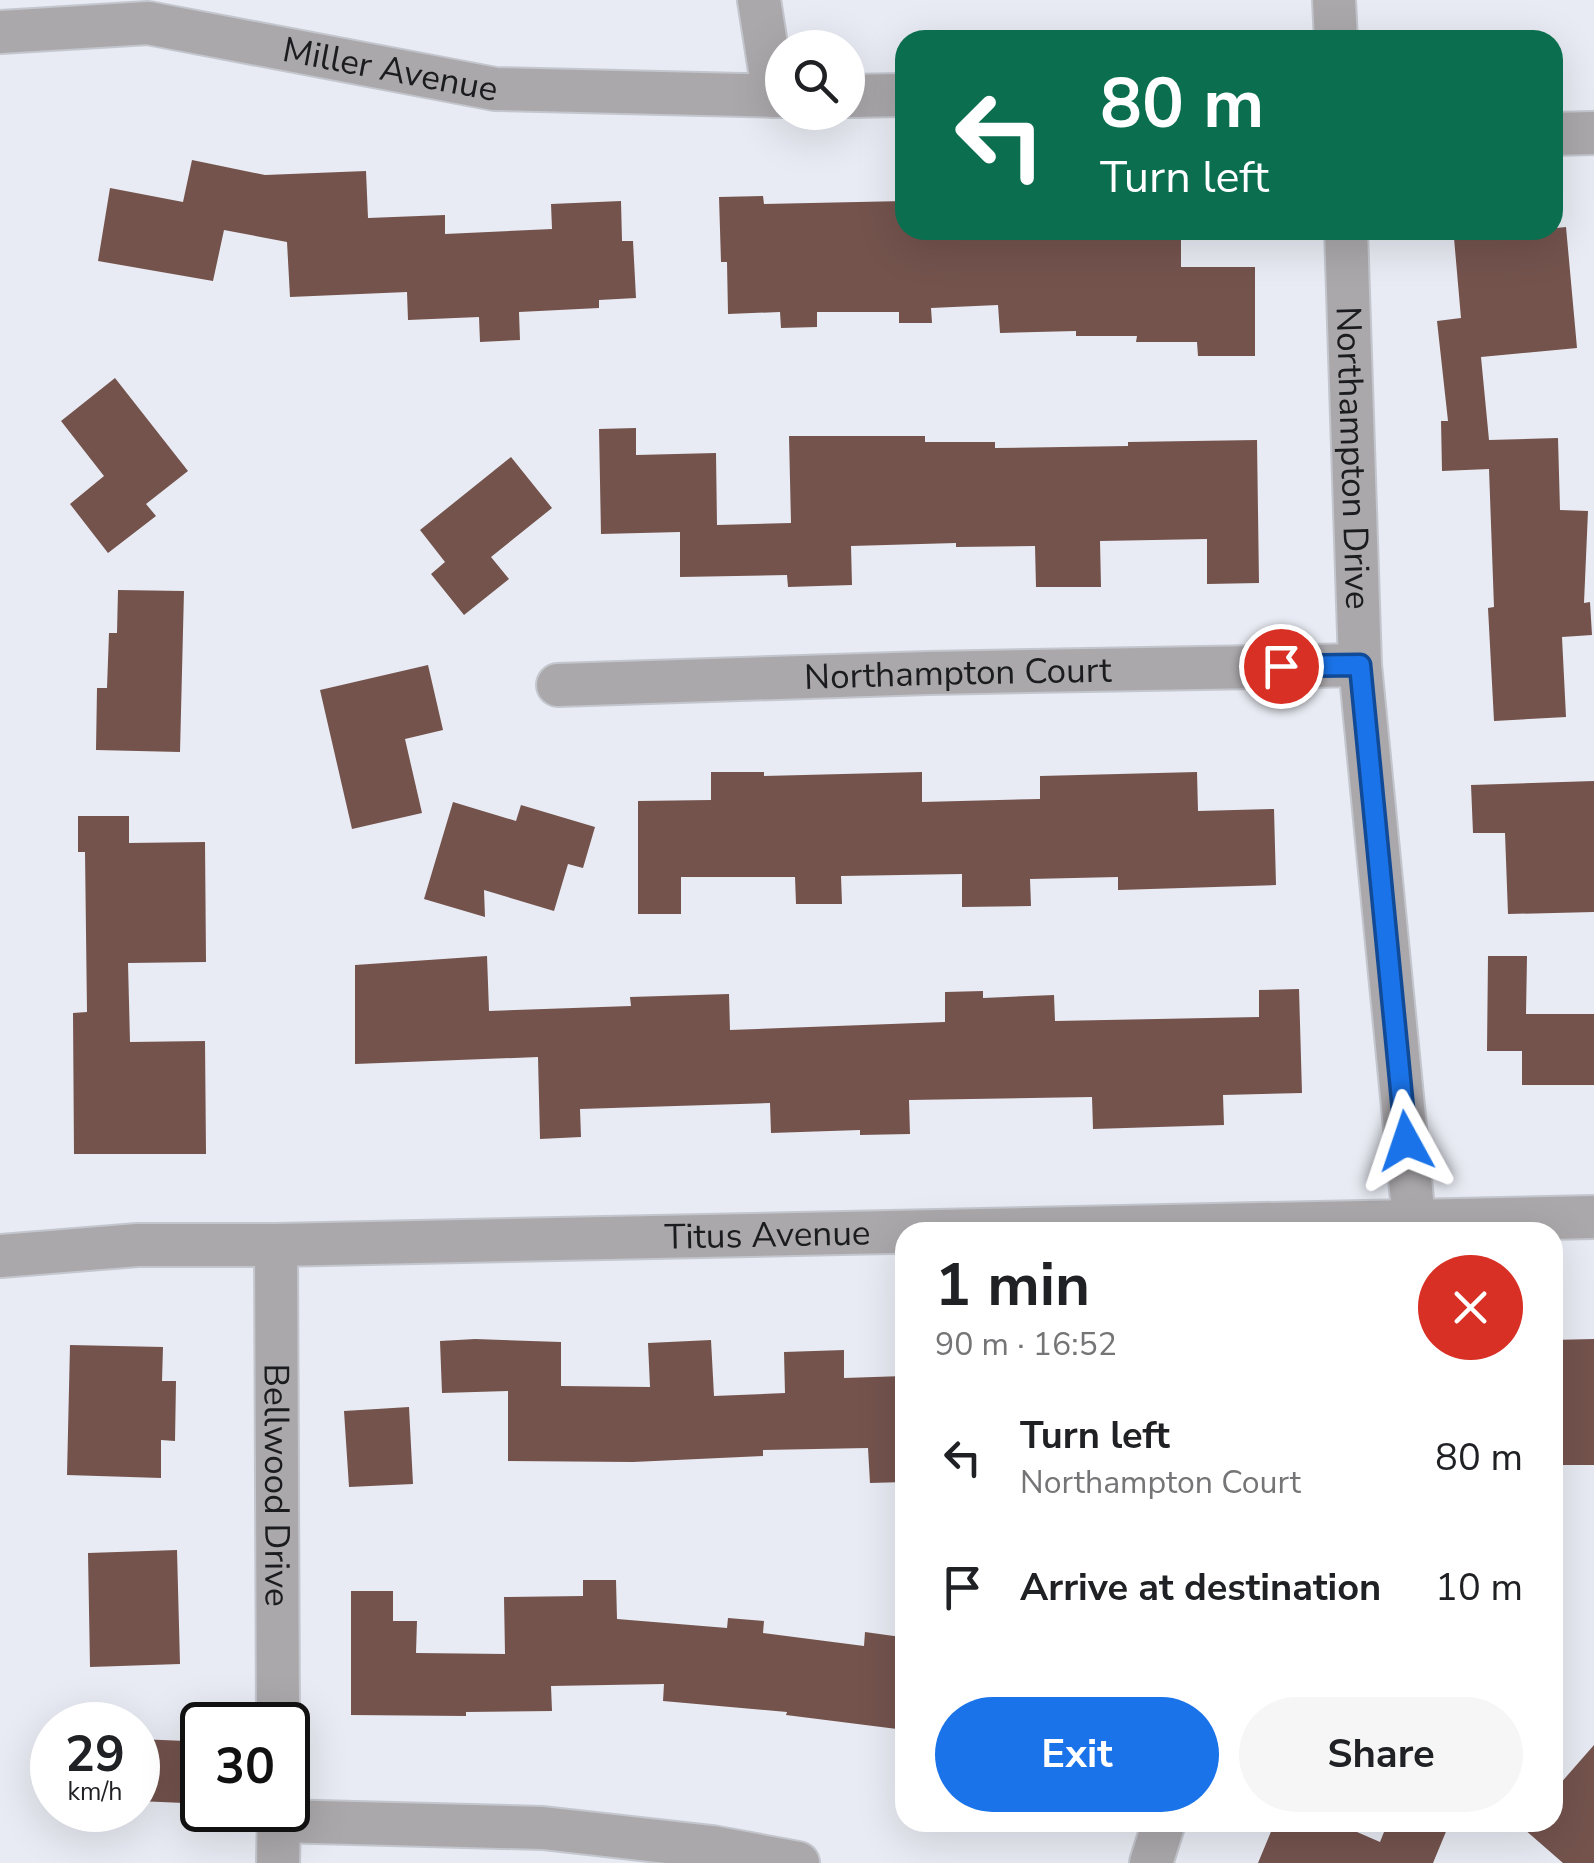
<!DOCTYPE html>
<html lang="en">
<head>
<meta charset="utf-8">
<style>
	body { margin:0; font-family:"Nunito Sans",sans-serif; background:#f6f6f6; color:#202124; height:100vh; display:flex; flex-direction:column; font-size:38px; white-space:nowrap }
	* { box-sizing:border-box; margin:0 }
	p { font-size:32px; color:#757577 }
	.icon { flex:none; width:55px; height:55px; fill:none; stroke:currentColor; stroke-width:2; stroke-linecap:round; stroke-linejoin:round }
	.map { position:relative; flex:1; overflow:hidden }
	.sheet { position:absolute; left:895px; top:1222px; width:668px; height:610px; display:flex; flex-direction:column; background:#fff; border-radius:30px; box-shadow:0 10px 40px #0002 }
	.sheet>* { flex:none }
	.guide { position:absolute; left:895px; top:30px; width:668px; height:210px; border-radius:30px; box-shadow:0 10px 40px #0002; background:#0b6e4f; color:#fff; overflow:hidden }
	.controls { position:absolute; left:765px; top:30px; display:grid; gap:20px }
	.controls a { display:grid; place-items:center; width:100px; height:100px; border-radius:50%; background:#fff; box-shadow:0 10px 40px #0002; font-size:50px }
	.speed { position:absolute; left:30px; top:1702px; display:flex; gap:20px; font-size:50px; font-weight:700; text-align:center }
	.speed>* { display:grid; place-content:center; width:130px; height:130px; border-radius:50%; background:#fff; box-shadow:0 10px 40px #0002; line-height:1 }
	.speed small { font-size:25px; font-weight:400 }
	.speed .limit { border:5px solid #111; border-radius:15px; background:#fff; color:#111 }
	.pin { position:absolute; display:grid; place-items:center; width:85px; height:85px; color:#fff; margin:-42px; border:5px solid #fff; border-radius:50%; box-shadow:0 2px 10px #0007 }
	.me { position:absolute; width:110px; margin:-55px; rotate:355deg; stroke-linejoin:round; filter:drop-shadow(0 0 8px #0008) }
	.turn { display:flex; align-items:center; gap:35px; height:210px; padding:0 40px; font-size:45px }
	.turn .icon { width:130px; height:130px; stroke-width:2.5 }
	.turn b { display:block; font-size:70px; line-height:85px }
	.round { display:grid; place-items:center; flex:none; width:105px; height:105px; border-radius:52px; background:#f6f6f6 }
	.head { display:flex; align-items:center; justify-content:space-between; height:170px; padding:0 40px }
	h1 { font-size:60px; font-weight:700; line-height:75px }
	.button { display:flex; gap:20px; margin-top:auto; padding:20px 40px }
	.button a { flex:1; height:115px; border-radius:60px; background:#1a73e8; color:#fff; font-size:40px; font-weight:700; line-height:115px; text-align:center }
	.button a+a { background:#f6f6f6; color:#202124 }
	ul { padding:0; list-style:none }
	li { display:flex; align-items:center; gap:30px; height:130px; padding:0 40px }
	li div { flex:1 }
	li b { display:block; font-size:38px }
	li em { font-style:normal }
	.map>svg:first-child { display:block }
</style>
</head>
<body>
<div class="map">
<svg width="1594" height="1863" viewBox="0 0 1594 1863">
	<rect width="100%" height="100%" fill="#e8ebf3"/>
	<path fill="#74534d" d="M192,160L265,175L366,171L368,218L445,215V234L552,229L551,204L621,201L622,241H633L636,298L599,300V308L519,312L520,340L480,342L479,317L408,320L407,292L290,297L287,242L224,230L213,281L98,261L110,188L183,202Z
		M763,196L764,204L905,201V230L1181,232V267H1255V356H1198L1197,342H1136L1137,336H1076V331L1000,333L998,305L931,308L932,323H899V312H817V327L781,328L780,312L728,314L727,262H721L719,197Z
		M1566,227L1577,348L1481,357L1489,440L1558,438L1560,510L1588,511L1584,603L1590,602L1592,635L1562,637L1566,717L1494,721L1488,608L1494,607L1489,469L1442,471L1441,421H1448L1437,321L1461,318L1454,238Z
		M115,378L188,471L146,504L156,516L108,553L70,504L104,476L61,421Z
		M636,428V455L716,453L717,525L791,523L789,436H925V442H995V448L1128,446V442L1257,440L1259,583L1207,584V539L1100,541L1101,587H1036L1035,546L956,547V543L851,546L852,585L788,587L787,575L680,577V532L601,534L599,429Z
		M511,457L552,508L491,557L509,579L464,615L431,574L445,562L420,530Z
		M118,590L184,591L180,752L96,750L97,688H107L109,633H117Z
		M428,665L443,730L405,739L422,813L352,829L320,690Z
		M711,772H764V776L922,772V802L1040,799V776L1197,772L1198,811L1274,809L1276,885L1118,890V877L1030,879L1031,906L962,907V874L841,876L842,904H796L795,877H681V914H638V801L711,800Z
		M1594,781V912L1508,914L1505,833H1473L1471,785Z
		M453,802L516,821L521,805L595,827L583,868L568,864L554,911L484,890L485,917L424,899Z
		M78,816H129V843L205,842L206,962L128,963L130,1042L205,1041L206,1154H74L73,1013L87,1012L85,852H78Z
		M487,956L489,1011L631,1006L630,997L729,994L730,1030L945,1022V992L983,991V998L1054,995L1055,1021L1259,1017V990L1299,989L1302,1093L1223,1095L1224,1125L1093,1129L1092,1097L909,1100L910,1134L860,1135V1130L771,1133L770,1103L580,1109L581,1137L540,1139L538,1057L355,1064V965Z
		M1488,956H1527L1526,1014H1594V1085H1522V1051H1487Z
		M475,1339L561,1342V1386L650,1387L648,1343L711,1340L714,1396L785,1393L784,1352L844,1350V1378L904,1376L905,1482L870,1483L868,1448L763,1450V1456L633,1462L508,1461V1391L442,1393L440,1341Z
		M1594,1339V1465H1559L1558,1435H1552V1340Z
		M70,1345L163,1347L162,1381H176L175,1441L161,1440V1478L67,1475Z
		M409,1407L413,1484L349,1487L344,1411Z
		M177,1550L180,1664L90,1667L88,1553Z
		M583,1580H616L617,1619L727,1628L728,1618L764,1621L763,1633L864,1646L865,1632L901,1637L897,1666L905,1667V1730L786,1715L787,1712L663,1701L664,1684L551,1686L552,1711L466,1712V1716L351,1715V1591H393V1621H417L416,1653L505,1654L504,1597L583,1596Z
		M138,1739L186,1741L184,1803L138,1801Z
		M1594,1745V1863H1563L1516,1822H1552V1793Z
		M1275,1822H1334L1380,1842L1388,1822H1450L1433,1863H1258Z"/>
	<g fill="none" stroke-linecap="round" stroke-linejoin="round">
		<g stroke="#c3c6cd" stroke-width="46">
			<g id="minor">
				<path d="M759,0L774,96"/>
				<path d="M1334,0L1336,40"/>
				<path id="s1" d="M0,32L148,23L495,89L782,96"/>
				<path d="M848,96L905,95"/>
				<path d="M1552,134L1594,133"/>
				<path id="s2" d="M1346,230L1360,665L1414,1220"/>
				<path id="s3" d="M558,685L928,673L1360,665"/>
				<path id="s4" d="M276,1245L278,1725"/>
				<path id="s5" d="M0,1256L138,1245H276L1594,1217"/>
				<path d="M279,1821L543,1828L712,1847L798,1863"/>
				<path d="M278,1863L279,1810"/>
				<path d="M1151,1863L1164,1822"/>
			</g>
		</g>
		<use href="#minor" stroke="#aba8ac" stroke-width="42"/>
	</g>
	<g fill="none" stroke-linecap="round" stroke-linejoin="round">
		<g stroke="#114b97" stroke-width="25">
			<path id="route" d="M1281,666L1360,665L1406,1141"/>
		</g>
		<use href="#route" stroke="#1a73e8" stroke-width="18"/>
	</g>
	<g text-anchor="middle" stroke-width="10" stroke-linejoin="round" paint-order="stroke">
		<g font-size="35" fill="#1b1c1f" stroke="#fff">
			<text dy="12" stroke="none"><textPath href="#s1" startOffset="395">Miller Avenue</textPath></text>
			<text dy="12" stroke="none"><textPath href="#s2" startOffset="228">Northampton Drive</textPath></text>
			<text dy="12" stroke="none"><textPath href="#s3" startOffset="400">Northampton Court</textPath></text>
			<text dy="12" stroke="none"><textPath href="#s5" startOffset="768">Titus Avenue</textPath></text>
			<text dy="12" stroke="none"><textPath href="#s4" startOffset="240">Bellwood Drive</textPath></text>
		</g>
	</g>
</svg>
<div class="controls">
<a><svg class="icon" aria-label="search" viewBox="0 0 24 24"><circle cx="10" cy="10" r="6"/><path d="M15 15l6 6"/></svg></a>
</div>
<div class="speed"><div>29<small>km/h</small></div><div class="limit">30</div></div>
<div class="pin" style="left:1281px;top:666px;background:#d93025"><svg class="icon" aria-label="arrive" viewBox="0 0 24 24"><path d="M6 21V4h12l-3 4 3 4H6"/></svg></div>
<svg class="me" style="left:1406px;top:1141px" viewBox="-20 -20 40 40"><path d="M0-17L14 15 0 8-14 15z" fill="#1a73e8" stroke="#fff" stroke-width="4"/></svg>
<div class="guide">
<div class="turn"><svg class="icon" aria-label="left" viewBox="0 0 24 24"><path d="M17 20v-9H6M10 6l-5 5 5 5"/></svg><div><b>80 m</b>Turn left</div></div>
</div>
<section class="sheet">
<div class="head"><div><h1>1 min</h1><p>90 m · 16:52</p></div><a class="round" style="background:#d93025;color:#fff"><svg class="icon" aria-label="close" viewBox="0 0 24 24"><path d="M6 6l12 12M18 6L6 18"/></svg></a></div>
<ul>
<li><svg class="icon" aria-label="left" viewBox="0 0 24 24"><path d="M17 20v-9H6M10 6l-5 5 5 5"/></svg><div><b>Turn left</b><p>Northampton Court</p></div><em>80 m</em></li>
<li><svg class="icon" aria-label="arrive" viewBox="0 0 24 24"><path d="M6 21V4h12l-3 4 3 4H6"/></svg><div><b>Arrive at destination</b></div><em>10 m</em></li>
</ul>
<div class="button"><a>Exit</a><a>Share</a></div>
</section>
</div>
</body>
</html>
